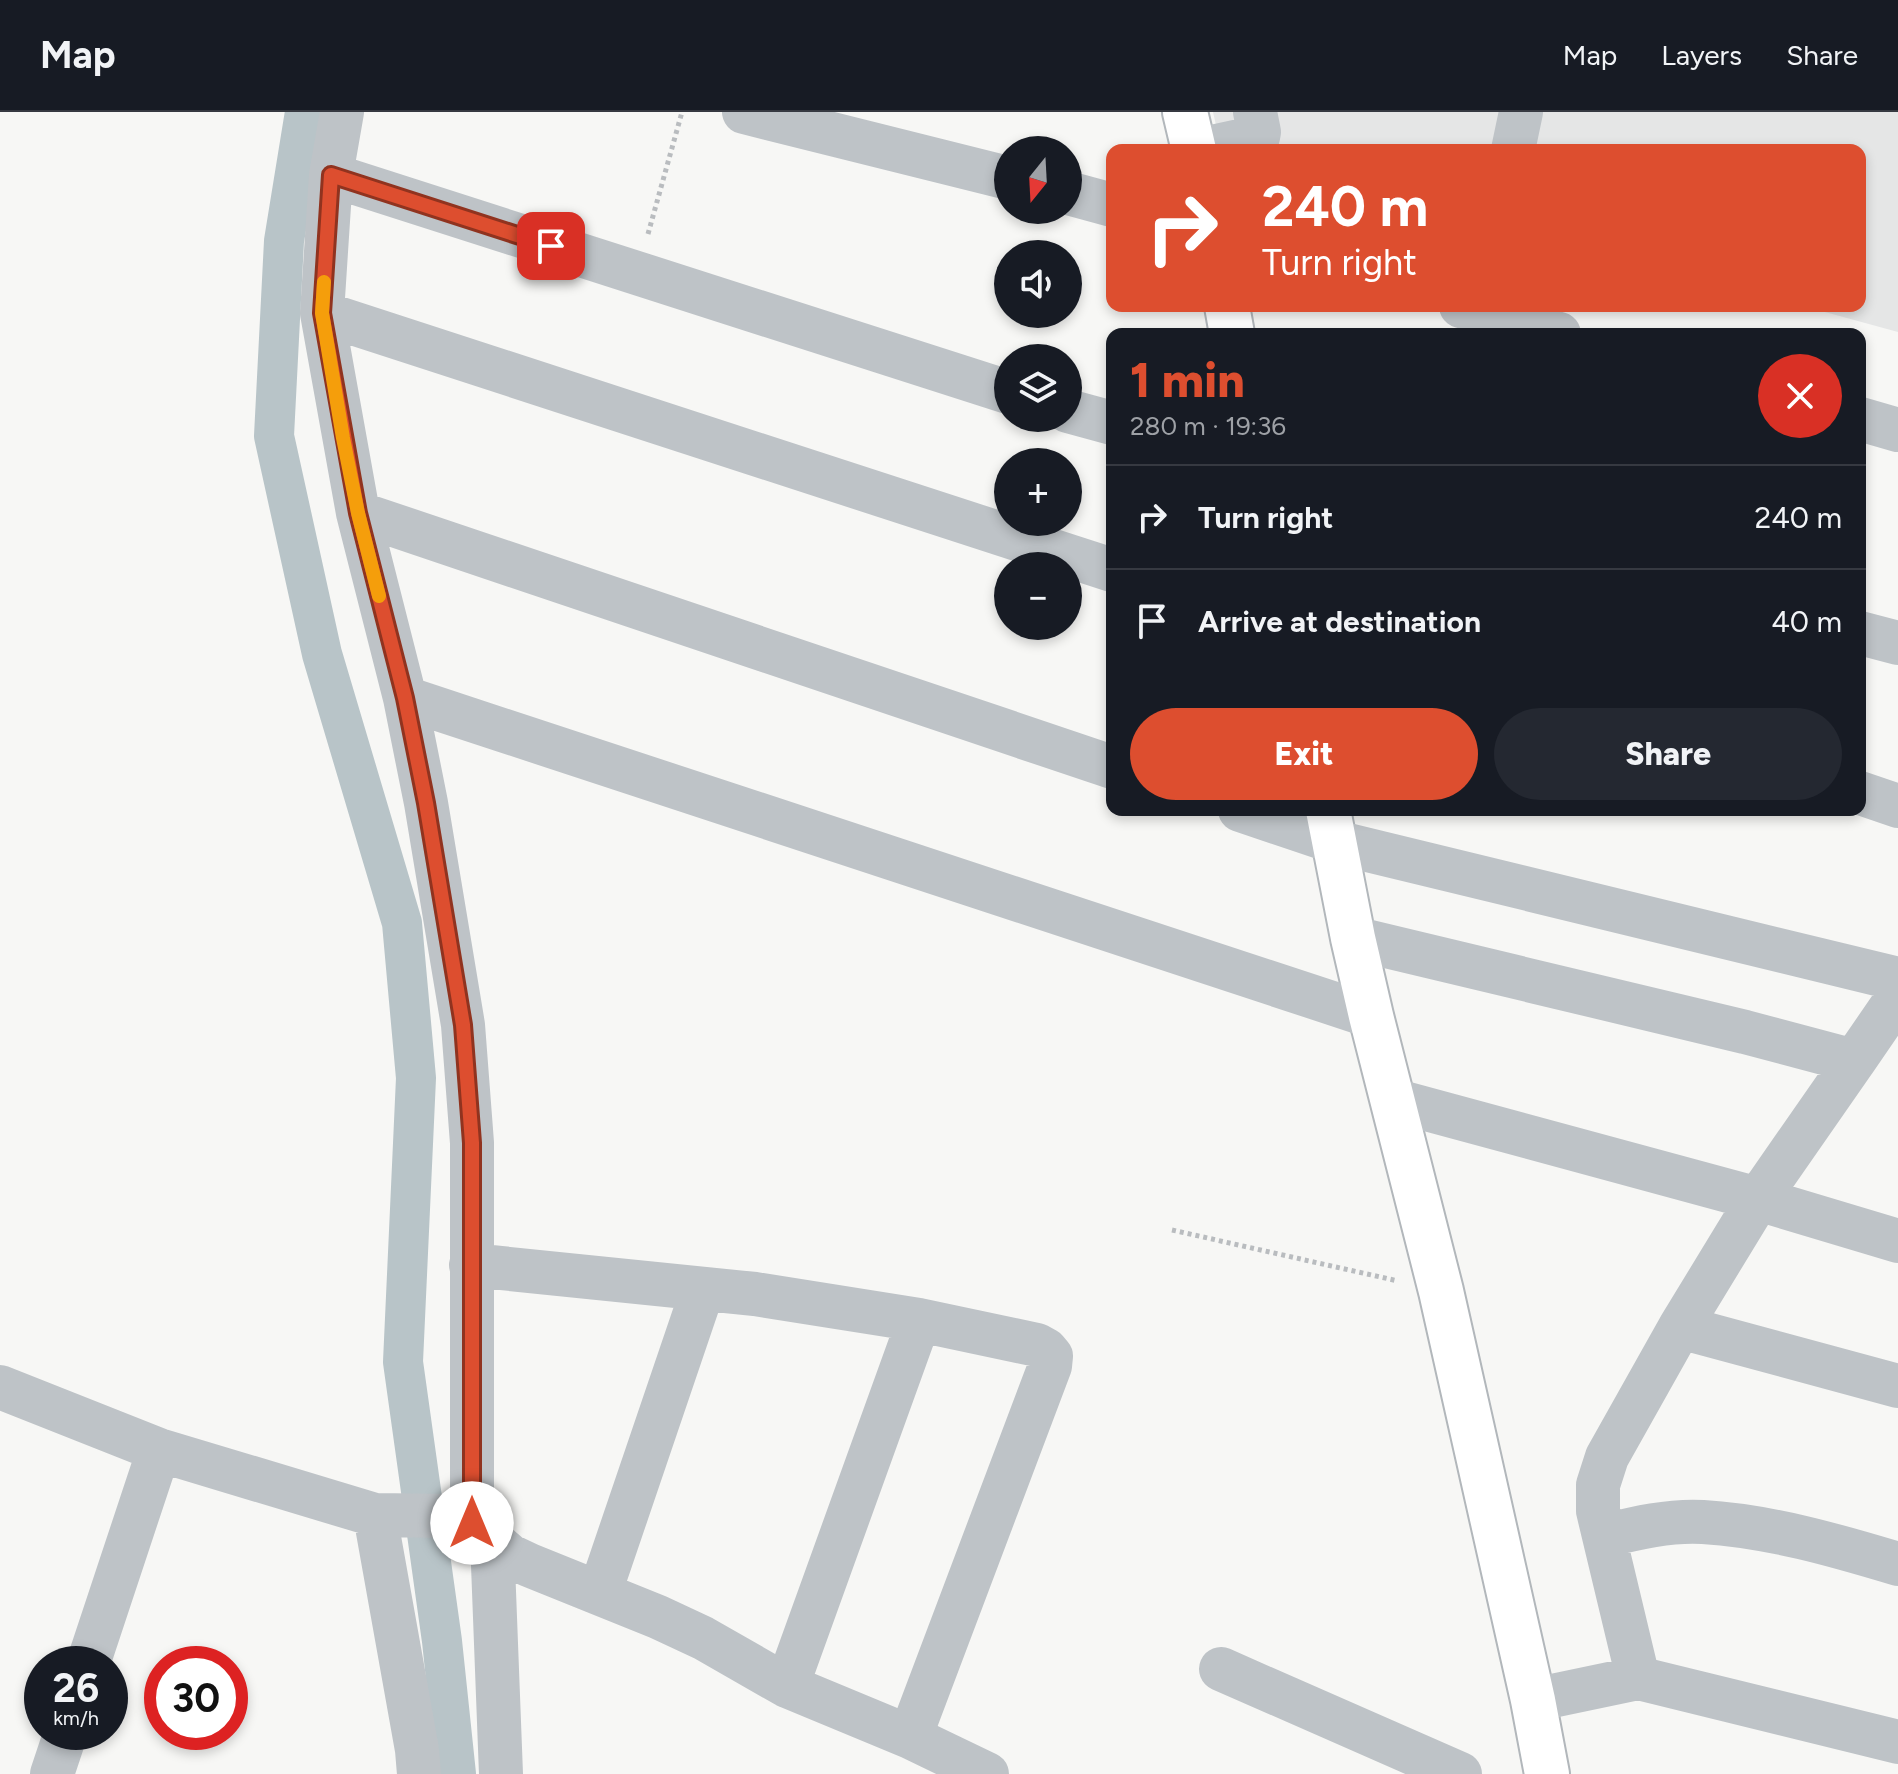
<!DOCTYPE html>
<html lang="en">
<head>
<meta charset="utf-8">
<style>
	body { margin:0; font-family:Figtree,sans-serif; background:#242831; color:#f1f3f6; height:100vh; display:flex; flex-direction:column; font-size:30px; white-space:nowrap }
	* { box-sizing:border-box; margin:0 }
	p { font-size:26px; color:#9ea1a6 }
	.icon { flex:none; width:44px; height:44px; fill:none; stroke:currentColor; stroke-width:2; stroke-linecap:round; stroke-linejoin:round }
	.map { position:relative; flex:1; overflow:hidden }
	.panel { position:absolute; left:1106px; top:216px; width:760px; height:488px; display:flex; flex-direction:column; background:#171b24; border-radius:16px; box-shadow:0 4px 12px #0003 }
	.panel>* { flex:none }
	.hud { position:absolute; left:1106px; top:32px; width:760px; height:168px; border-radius:16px; box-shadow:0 4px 12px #0003; background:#dd4e2f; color:#fff; overflow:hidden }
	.needle { width:52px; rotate:198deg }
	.controls { position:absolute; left:994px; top:24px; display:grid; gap:16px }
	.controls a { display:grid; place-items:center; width:88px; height:88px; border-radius:50%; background:#171b24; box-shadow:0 4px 12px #0003; font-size:40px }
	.speed { position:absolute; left:24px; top:1534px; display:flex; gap:16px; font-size:40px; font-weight:700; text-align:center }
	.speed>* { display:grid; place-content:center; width:104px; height:104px; border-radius:50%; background:#171b24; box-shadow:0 4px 12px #0003; line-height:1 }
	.speed small { font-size:20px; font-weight:400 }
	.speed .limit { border:12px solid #d22; background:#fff; color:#111 }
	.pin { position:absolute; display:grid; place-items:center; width:68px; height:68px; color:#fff; margin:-34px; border-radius:16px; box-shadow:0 4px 12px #0006 }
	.me { position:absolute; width:88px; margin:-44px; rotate:0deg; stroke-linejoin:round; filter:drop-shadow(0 0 6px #0008) }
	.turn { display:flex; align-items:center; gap:28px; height:168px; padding:0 24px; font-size:36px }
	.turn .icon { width:104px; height:104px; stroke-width:2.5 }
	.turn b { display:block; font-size:56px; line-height:68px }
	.round { display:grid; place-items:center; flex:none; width:84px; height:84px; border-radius:42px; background:#242831 }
	.overview { display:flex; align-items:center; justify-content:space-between; height:136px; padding:0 24px }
	h1 { font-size:48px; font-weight:800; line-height:60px; color:#dd4e2f }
	.action { display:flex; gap:16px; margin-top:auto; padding:16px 24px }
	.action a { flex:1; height:92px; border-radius:48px; background:#dd4e2f; color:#fff; font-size:32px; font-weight:800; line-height:92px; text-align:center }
	.action a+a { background:#242831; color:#f1f3f6 }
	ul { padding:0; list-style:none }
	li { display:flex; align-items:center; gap:24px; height:104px; padding:0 24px; border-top:2px solid #363941 }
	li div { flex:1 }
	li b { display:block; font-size:30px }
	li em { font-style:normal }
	header { display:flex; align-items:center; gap:48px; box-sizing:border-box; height:112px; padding:0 40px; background:#171b24; border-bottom:2px solid #363941 }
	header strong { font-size:38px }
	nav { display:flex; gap:44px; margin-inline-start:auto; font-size:28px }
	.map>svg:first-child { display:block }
</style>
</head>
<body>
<header>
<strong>Map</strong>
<nav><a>Map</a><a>Layers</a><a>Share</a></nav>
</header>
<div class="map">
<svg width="1898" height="1662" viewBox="0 0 1898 1662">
	<rect width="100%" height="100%" fill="#f7f7f5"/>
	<path fill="#e5e6e6" d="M1213,0H1898V220L1803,194H1860V38H1233L1221,35Z"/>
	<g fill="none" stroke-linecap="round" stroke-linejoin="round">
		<path stroke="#b8c4c8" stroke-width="40" d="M305,0L284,129L274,324L322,542L402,811L416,966L403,1250L442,1529L456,1662"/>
		<g stroke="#b2b7bb" stroke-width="48">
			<path id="major" d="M1185,0L1194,38
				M1227,194L1232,222
				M1328,698L1353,826L1371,904L1441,1179L1533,1588L1547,1662"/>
		</g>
		<path stroke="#b9bcbf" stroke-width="5" stroke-dasharray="4 4" stroke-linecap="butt" d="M648,122L682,0
			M1172,1118L1398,1169"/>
		<path stroke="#bec3c7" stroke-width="44" d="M342,0L331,63L322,201L358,401L405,586L426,691L463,913L472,1031V1411
			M744,0L1008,66
			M1198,38L1258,25L1259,20L1255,0
			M1513,38L1521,0
			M331,63L1008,280
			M1068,81L1112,93
			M1461,194L1559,222
			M322,201L1112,458
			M1068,299L1112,311
			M1860,307L1898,318
			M358,401L1112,655
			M1860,521L1898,531
			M405,586L1371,904
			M1860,681L1898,694
			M1240,698L1335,730L1898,867
			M1353,826L1745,920L1854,949L1758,1087L1680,1215L1898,1274
			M1854,949L1898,885
			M1393,988L1758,1087L1898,1129
			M471,1153L755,1182L919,1208L1037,1233L1046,1238L1051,1244L1050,1254L910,1625
			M0,1275L159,1338L375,1403L451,1404L472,1411L510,1444L529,1453L658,1505L703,1526L787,1574L910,1625L987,1662
			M375,1403L417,1638L419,1662
			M1604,1424C1636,1416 1670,1408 1703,1410C1769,1414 1835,1433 1898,1452
			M492,1427L501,1662
			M600,1480L703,1177
			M88,1552L159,1338
			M1221,1557L1460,1662
			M1638,1566L1898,1630
			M787,1574L919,1208
			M1533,1588L1638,1566L1598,1399V1373L1607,1345L1680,1215
			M52,1662L66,1620"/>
		<use href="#major" stroke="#fff" stroke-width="44"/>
	</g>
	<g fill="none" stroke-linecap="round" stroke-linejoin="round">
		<g stroke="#90331f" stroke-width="20">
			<path id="route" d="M472,1411V1031L463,913L426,691L405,586L358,401L322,201L331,63L551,134"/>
		</g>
		<use href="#route" stroke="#dd4e2f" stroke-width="14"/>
		<path stroke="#f59e0b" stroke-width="14" d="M324,170L322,201L343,326L358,401L379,484"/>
	</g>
</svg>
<div class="controls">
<a><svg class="needle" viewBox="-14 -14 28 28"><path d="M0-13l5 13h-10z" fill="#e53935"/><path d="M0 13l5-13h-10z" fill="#9ea1a6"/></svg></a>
<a><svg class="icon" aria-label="sound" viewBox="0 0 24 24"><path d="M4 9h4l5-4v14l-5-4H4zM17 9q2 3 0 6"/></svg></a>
<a><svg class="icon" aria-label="layers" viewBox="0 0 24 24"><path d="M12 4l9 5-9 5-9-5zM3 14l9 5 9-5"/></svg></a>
<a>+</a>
<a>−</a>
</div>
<div class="speed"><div>26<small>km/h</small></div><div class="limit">30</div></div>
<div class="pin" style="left:551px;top:134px;background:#d93025"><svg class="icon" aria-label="arrive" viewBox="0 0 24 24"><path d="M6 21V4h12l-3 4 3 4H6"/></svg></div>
<svg class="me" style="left:472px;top:1411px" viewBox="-20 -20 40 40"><circle r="19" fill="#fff"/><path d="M0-13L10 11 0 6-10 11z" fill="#dd4e2f"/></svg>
<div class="hud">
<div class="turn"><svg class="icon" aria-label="right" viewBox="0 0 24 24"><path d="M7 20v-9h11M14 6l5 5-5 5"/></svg><div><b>240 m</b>Turn right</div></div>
</div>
<section class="panel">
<div class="overview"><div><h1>1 min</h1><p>280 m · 19:36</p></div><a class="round" style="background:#d93025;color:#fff"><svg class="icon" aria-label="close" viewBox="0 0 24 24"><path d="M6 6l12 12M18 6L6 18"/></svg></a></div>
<ul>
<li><svg class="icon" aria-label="right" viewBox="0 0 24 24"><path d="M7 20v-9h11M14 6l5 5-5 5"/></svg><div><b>Turn right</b></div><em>240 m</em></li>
<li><svg class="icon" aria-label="arrive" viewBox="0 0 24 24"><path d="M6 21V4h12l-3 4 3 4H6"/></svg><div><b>Arrive at destination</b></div><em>40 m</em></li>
</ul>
<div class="action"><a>Exit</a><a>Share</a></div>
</section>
</div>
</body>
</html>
